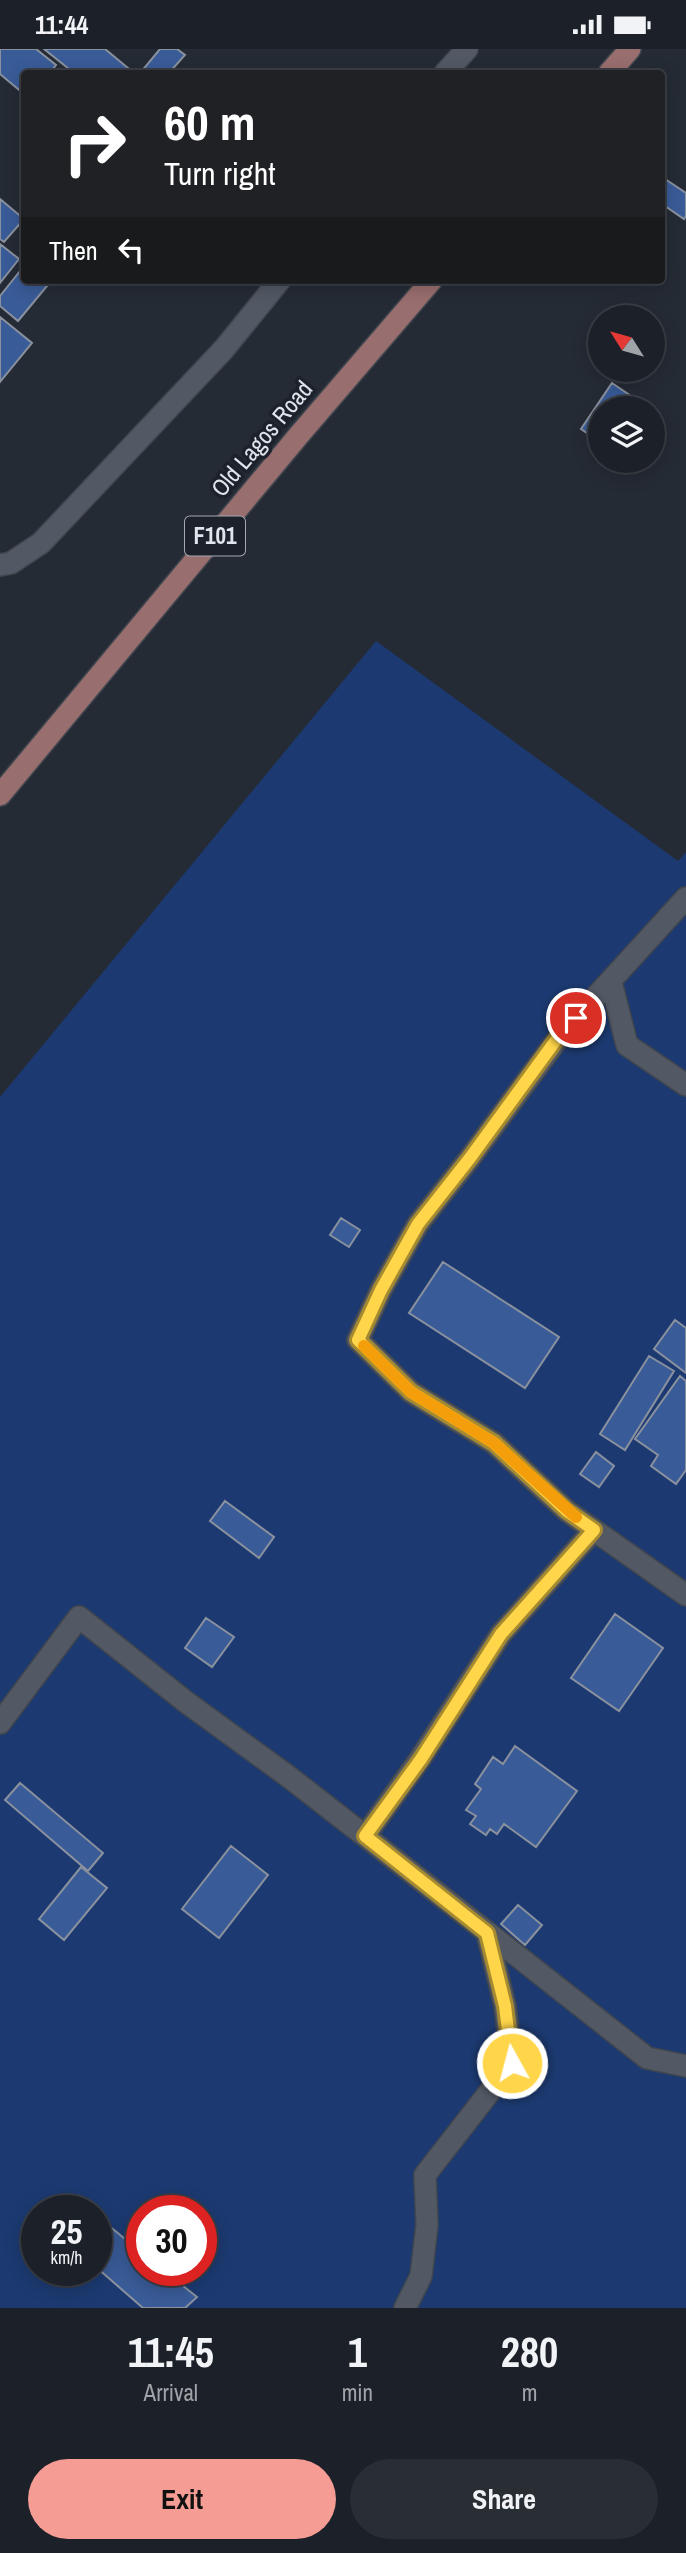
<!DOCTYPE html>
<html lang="en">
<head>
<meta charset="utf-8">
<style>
	body { margin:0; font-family:"Archivo Narrow",sans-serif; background:#292d34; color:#f1f3f6; height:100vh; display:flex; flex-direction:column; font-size:26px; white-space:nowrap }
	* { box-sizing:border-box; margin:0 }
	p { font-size:23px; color:#a0a3a8 }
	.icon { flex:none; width:38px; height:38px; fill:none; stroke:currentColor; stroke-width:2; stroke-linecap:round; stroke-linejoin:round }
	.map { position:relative; height:2259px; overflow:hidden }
	.drawer { display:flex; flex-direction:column; background:#1c2028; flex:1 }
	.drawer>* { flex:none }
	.guide { position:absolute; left:21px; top:21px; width:644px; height:214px; border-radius:7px; box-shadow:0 4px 18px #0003,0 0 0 2px #3a3e45; background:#202124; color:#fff; overflow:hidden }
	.needle { width:46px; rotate:307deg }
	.controls { position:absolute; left:588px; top:256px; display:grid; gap:14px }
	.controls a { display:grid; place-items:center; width:77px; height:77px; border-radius:50%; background:#1c2028; box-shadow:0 4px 18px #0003,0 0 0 2px #3a3e45; font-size:35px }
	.speed { position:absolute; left:21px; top:2146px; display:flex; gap:14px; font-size:35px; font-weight:700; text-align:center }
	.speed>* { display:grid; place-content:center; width:91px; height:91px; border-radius:50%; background:#1c2028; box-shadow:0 4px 18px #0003,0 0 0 2px #3a3e45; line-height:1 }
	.speed small { font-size:18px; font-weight:400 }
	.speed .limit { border:10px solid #d22; background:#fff; color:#111 }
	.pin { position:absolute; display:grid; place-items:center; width:60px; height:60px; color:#fff; margin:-30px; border:4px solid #fff; border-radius:50%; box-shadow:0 2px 7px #0007 }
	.me { position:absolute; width:77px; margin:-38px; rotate:353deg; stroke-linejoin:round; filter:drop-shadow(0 0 5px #0008) }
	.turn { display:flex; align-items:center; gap:24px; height:147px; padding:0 28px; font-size:32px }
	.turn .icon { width:91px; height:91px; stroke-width:2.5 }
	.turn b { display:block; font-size:49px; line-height:60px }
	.then { display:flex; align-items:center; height:66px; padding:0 28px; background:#0003; gap:14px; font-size:26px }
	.eta { display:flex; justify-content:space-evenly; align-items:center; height:119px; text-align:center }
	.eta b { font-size:42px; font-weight:800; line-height:49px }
	.cta { display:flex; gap:14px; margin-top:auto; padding:14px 28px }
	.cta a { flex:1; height:80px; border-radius:42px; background:#f59c94; color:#111; font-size:28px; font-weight:800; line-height:80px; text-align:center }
	.cta a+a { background:#292d34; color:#f1f3f6 }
	.status { display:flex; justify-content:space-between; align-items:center; height:49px; padding:0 35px; background:#1c2028; direction:ltr }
	.status svg { height:19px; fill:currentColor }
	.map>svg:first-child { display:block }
</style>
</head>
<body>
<div class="status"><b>11:44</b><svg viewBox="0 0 49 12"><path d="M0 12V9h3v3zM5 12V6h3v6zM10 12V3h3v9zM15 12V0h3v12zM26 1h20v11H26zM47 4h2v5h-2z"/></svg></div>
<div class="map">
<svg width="686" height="2259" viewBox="0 0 686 2259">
	<rect width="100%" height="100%" fill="#252b35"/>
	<path fill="#1c3a71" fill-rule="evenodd" d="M376,592L678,812L686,803V2259H0V1048ZM37,2161H96V2221H37ZM142,2161H201V2221H142Z"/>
	<path fill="#395b97" stroke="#8a919e" stroke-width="2" d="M0,0H36L56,16L50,24H24V45L0,25Z
		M44,0H105L134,24H74Z
		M160,0H177L185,6L169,24H142L141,23Z
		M662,128L686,144V167L684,170L662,155Z
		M0,150L24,170L4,193L0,190Z
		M0,195L19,210L0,234Z
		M24,217V231H52L18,272L0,257V247Z
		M0,268L32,294L0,333Z
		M612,334L637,351L632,359H600V393L581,380Z
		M341,1169L360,1181L349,1198L330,1186Z
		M443,1213L559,1288L525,1339L409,1264Z
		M675,1271L686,1279V1324L654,1300Z
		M649,1307L674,1322L625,1401L600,1385Z
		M680,1327L686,1332V1421L676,1435L651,1417L658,1406L635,1390Z
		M596,1403L614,1417L599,1438L580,1425Z
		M225,1452L274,1488L259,1509L210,1472Z
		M615,1565L663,1599L619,1662L571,1629Z
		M206,1569L234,1588L212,1618L185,1599Z
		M515,1697L577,1742L536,1798L504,1775L497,1785L490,1780L486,1786L470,1775L476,1767L466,1761L481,1740L475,1735L493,1708L503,1715Z
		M20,1734L103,1804L88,1822L5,1751Z
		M231,1797L268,1826L219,1889L182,1860Z
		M81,1818L107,1839L64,1891L39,1870Z
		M518,1856L542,1876L525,1896L501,1875Z
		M102,2171L142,2204V2221H163L197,2248L185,2259H143L96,2218V2178Z"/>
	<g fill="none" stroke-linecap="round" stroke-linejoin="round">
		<g stroke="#40464e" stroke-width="24">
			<path id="street" d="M445,24L467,0
				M0,516L11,514L41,494L224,300L280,231
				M686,849L560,987L470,1109L418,1175L381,1241L358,1291L411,1343L494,1394L567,1462L686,1546
				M611,933L627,996L686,1036
				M594,1481L501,1585L420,1710L365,1787L647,2009L686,2017
				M0,1674L79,1568L186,1653L289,1728L365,1787
				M405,2259L421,2227L427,2176L425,2126L512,2014L505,1957L487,1884"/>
		</g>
		<g stroke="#40464e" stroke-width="24">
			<path id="primary" d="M609,24L630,0
				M0,746L299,386L432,231"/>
		</g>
		<use href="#street" stroke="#525964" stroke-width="21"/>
		<use href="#primary" stroke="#996e6f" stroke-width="21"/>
	</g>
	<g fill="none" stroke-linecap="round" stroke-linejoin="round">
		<g stroke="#a68a30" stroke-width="18">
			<path id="route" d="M512,2014L505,1957L487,1884L365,1787L421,1710L501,1585L594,1481L567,1462L494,1394L411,1343L358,1291L381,1241L418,1175L470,1109L559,987L576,969"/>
		</g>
		<use href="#route" stroke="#ffd54a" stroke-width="12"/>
		<path stroke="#f59e0b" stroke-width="12" d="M364,1297L411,1343L494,1394L576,1468"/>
	</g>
	<g text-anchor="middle" stroke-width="7" stroke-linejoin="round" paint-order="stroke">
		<rect fill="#1c212b" stroke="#a5aab1" stroke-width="2" x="185" y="467.5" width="60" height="39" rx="5"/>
		<g font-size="23" font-weight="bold" fill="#e0e4eb">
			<text x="215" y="495">F101</text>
		</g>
		<g font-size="24" fill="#e0e4eb" stroke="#1c212b">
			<text transform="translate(262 390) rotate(-50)" y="8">Old Lagos Road</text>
		</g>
	</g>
</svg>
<div class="controls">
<a><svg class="needle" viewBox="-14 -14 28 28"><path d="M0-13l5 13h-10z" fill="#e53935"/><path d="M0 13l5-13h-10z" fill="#a0a3a8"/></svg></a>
<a><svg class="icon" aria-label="layers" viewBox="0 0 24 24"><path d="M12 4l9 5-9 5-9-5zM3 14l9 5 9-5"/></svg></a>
</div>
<div class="speed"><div>25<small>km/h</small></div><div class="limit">30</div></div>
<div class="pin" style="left:576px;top:969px;background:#d93025"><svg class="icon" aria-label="arrive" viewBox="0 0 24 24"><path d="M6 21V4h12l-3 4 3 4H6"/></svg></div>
<svg class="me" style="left:512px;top:2014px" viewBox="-20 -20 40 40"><circle r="17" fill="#ffd54a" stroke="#fff" stroke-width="3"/><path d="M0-11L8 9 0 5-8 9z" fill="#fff"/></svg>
<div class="guide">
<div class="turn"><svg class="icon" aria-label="right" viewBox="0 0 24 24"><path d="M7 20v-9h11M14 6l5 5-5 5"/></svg><div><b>60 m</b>Turn right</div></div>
<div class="then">Then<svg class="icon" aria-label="left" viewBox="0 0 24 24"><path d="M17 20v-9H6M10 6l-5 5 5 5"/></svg></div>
</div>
</div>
<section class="drawer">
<div class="eta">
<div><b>11:45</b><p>Arrival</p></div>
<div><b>1</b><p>min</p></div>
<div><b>280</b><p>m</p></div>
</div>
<div class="cta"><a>Exit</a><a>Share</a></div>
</section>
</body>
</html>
